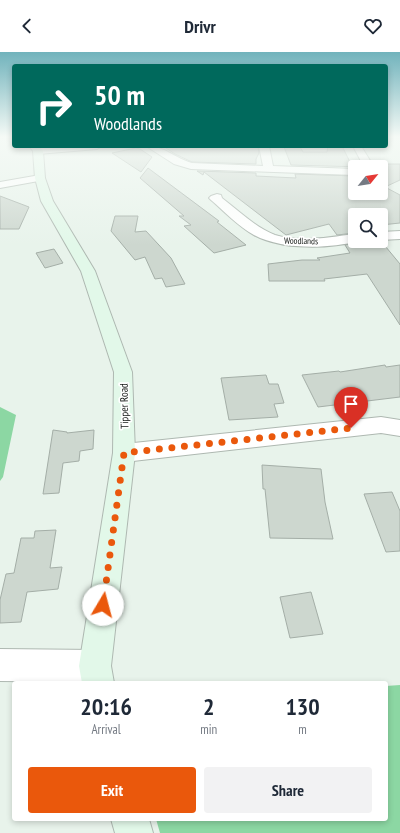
<!DOCTYPE html>
<html lang="en">
<head>
<meta charset="utf-8">
<style>
	body { margin:0; font-family:"PT Sans Narrow",sans-serif; background:#f2f2f3; color:#1f2937; height:100vh; display:flex; flex-direction:column; font-size:15px; white-space:nowrap }
	* { box-sizing:border-box; margin:0 }
	p { font-size:13px; color:#747a83 }
	.icon { flex:none; width:22px; height:22px; fill:none; stroke:currentColor; stroke-width:2; stroke-linecap:round; stroke-linejoin:round }
	.map { position:relative; flex:1; overflow:hidden }
	.drawer { position:absolute; left:12px; top:629px; width:376px; height:140px; display:flex; flex-direction:column; background:#fff; border-radius:4px; box-shadow:0 2px 6px #0003 }
	.drawer>* { flex:none }
	.banner { position:absolute; left:12px; top:12px; width:376px; height:84px; border-radius:4px; box-shadow:0 2px 6px #0003; background:#00695c; color:#fff; overflow:hidden }
	.needle { width:26px; rotate:60deg }
	.buttons { position:absolute; left:348px; top:108px; display:grid; gap:8px }
	.buttons a { display:grid; place-items:center; width:40px; height:40px; border-radius:4px; background:#fff; box-shadow:0 2px 6px #0003; font-size:20px }
	.pin { position:absolute; display:grid; place-items:center; width:34px; height:34px; color:#fff; margin:-41px -17px; border-radius:50% 50% 50% 0; rotate:-45deg; box-shadow:0 0 4px #0007 }
	.pin .icon { rotate:45deg }
	.me { position:absolute; width:44px; margin:-22px; rotate:8deg; stroke-linejoin:round; filter:drop-shadow(0 0 3px #0008) }
	.turn { display:flex; align-items:center; gap:14px; height:84px; padding:0 16px; font-size:18px }
	.turn .icon { width:52px; height:52px; stroke-width:2.5 }
	.turn b { display:block; font-size:28px; line-height:34px }
	.eta { display:flex; justify-content:space-evenly; align-items:center; height:68px; text-align:center }
	.eta b { font-size:24px; font-weight:800; line-height:28px }
	.action { display:flex; gap:8px; margin-top:auto; padding:8px 16px }
	.action a { flex:1; height:46px; border-radius:4px; background:#ea580c; color:#fff; font-size:16px; font-weight:800; line-height:46px; text-align:center }
	.action a+a { background:#f2f2f3; color:#1f2937 }
	header { display:flex; justify-content:space-between; align-items:center; height:52px; padding:0 16px; background:#fff; font-size:18px; font-weight:800 }
	.map>svg:first-child { display:block }
</style>
</head>
<body>
<header><svg class="icon" aria-label="back" viewBox="0 0 24 24"><path d="M15 5l-7 7 7 7"/></svg>Drivr<svg class="icon" aria-label="heart" viewBox="0 0 24 24"><path d="M12 20l-8-8c-3-5 5-10 8-4 3-6 11-1 8 4z"/></svg></header>
<div class="map">
<svg width="400" height="781" viewBox="0 0 400 781">
	<rect width="100%" height="100%" fill="#e8f3eb"/>
	<path fill="#8cd7a3" d="M0,355L16,363L3,425L0,429Z
		M400,633V781H160L156,767H386V634Z"/>
	<path fill="#cdd7cf" stroke="#a4aea7" d="M163,94H244L242,95H258L259,101L256,107V112L192,110L175,102Z
		M328,94H342L351,112H361L362,115L291,113L284,95H300L303,100H327Z
		M136,96L140,97L152,105L141,120L112,101Z
		M374,112H400V128L385,135L400,143V171L381,173V163H355V181L337,183L329,172L286,183L204,120L203,123L197,119L256,121V124L296,126L295,122L355,124V141H381V115H375Z
		M148,116L219,169L217,170L246,193L214,201L184,174L191,173L179,164H184L140,126Z
		M0,144L29,155L19,177H0Z
		M115,164H138L135,180L146,179L171,206L185,232L166,235L162,226L155,227L145,205L135,208L111,179Z
		M360,189H381L400,212V273L367,222L324,227L325,229H269L268,212L302,208H320L317,206L350,201L345,193Z
		M54,197L63,211L45,216L36,201Z
		M385,313L386,315L400,313V345L318,355L302,323L339,319L340,320Z
		M266,323L269,332H278L284,351L274,352L278,365L229,368L221,326Z
		M53,378L67,380V381L94,378L93,397L80,399L79,409L63,411L59,441L43,442Z
		M262,413L321,417L325,450L333,487L270,486L265,437H263Z
		M392,440L400,459V499L386,500L364,442Z
		M56,478L50,516L62,515L58,537L27,540L21,570L0,571V548L6,522L14,521L21,486H34L35,479Z
		M311,540L323,582L290,586L280,545Z"/>
	<g fill="none" stroke-linecap="round" stroke-linejoin="round">
		<g stroke="#aeb8b1" stroke-width="2">
			<path id="street" d="M64,94H102L97,97L38,102L33,99L38,96Z
				M146,94C165,94 174,106 192,111L263,114L259,94H269L273,114L355,117V123L191,117L174,112Z
				M353,94H361L374,115H364Z
				M40,123L45,126L44,128L0,136V130Z
				M217,142L221,143L222,146C239,159 255,175 275,183C300,191 330,185 355,182V189H359C328,197 282,198 254,183C238,174 225,160 211,148L209,146L211,144Z
				M400,179V187L381,188V180Z
				M381,365L400,368V384L381,381L124,410L116,407L113,401L116,395L124,392Z
				M0,597L95,598L106,603L111,614L106,625L95,630L0,629Z"/>
		</g>
		<g stroke="#aeb8b1" stroke-width="2">
			<path id="secondary" d="M29,94H39L43,99L45,126L53,149L95,219L132,320L135,401L111,614L114,631H82L79,614L113,401L114,320L81,219L41,149L35,126L33,99Z
				M111,767H149L153,781H115Z"/>
		</g>
		<use href="#street" fill="#fff" fill-rule="evenodd"/>
		<use href="#secondary" fill="#e2f8e9" fill-rule="evenodd"/>
	</g>
	<linearGradient id="sky" x2="0" y2="1"><stop stop-color="#71b3bc"/><stop offset="0.44" stop-color="#f5faf6"/><stop offset="1" stop-color="#f5faf6" stop-opacity="0"/></linearGradient>
	<rect width="400" height="193" fill="url(#sky)"/>
	<g fill="none" stroke-linecap="round" stroke-linejoin="round">
		<path stroke="#ea580c" stroke-width="7" stroke-dasharray="0 12.6" d="M103,553L124,401L351,376"/>
	</g>
	<g text-anchor="middle" stroke-width="3.5" stroke-linejoin="round" paint-order="stroke">
		<g font-size="9" fill="#141815" stroke="#fff">
			<text transform="translate(301 189) rotate(1)" y="3">Woodlands</text>
		</g>
		<g font-size="11" fill="#141815" stroke="#fff">
			<text transform="translate(124 354) rotate(-91)" y="4">Tipper Road</text>
		</g>
	</g>
</svg>
<div class="buttons">
<a><svg class="needle" viewBox="-14 -14 28 28"><path d="M0-13l5 13h-10z" fill="#e53935"/><path d="M0 13l5-13h-10z" fill="#747a83"/></svg></a>
<a><svg class="icon" aria-label="search" viewBox="0 0 24 24"><circle cx="10" cy="10" r="6"/><path d="M15 15l6 6"/></svg></a>
</div>
<div class="pin" style="left:351px;top:376px;background:#d93025"><svg class="icon" aria-label="arrive" viewBox="0 0 24 24"><path d="M6 21V4h12l-3 4 3 4H6"/></svg></div>
<svg class="me" style="left:103px;top:553px" viewBox="-20 -20 40 40"><circle r="19" fill="#fff"/><path d="M0-13L10 11 0 6-10 11z" fill="#ea580c"/></svg>
<div class="banner">
<div class="turn"><svg class="icon" aria-label="right" viewBox="0 0 24 24"><path d="M7 20v-9h11M14 6l5 5-5 5"/></svg><div><b>50 m</b>Woodlands</div></div>
</div>
<section class="drawer">
<div class="eta">
<div><b>20:16</b><p>Arrival</p></div>
<div><b>2</b><p>min</p></div>
<div><b>130</b><p>m</p></div>
</div>
<div class="action"><a>Exit</a><a>Share</a></div>
</section>
</div>
</body>
</html>
